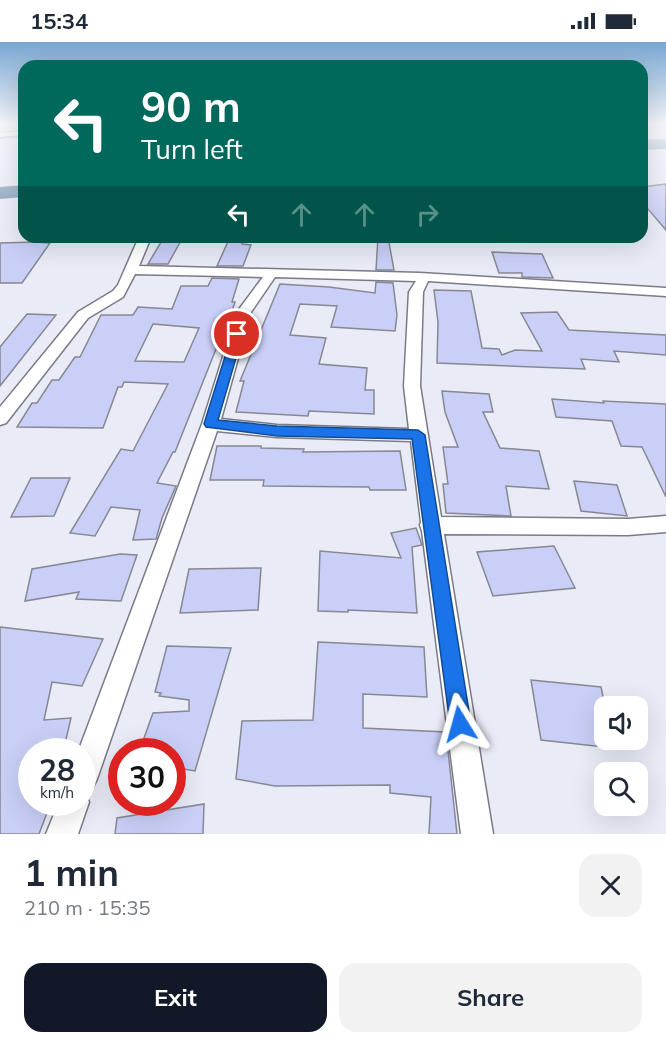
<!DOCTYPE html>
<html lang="en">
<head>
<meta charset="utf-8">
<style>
	body { margin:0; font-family:Mulish,sans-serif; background:#f2f2f3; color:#1f2937; height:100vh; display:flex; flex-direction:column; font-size:22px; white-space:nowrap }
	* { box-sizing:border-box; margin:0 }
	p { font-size:20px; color:#747a83 }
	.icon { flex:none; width:33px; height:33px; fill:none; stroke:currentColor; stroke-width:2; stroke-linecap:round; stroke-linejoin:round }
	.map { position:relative; height:792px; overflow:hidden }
	.details { display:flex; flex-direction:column; background:#fff; flex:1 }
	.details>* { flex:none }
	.banner { position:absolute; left:18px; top:18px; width:630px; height:183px; border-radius:18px; box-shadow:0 6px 24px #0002; background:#00695c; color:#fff; overflow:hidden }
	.fabs { position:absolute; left:594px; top:654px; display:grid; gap:12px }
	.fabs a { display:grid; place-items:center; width:54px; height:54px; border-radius:12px; background:#fff; box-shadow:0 6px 24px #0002; font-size:30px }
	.speed { position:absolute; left:18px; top:696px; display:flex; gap:12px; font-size:30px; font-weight:700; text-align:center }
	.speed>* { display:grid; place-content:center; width:78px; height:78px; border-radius:50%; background:#fff; box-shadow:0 6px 24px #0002; line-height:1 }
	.speed small { font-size:15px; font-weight:400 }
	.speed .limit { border:9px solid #d22; background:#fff; color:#111 }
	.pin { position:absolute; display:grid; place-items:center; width:51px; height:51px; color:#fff; margin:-26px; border:3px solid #fff; border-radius:50%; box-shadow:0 2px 6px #0007 }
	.me { position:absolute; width:66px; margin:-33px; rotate:352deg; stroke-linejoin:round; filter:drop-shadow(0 0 4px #0008) }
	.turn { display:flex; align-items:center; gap:21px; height:126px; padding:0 24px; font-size:27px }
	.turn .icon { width:78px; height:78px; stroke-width:2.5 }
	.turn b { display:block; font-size:42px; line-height:51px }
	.lanes { display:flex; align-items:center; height:57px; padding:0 24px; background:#0003; justify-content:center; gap:30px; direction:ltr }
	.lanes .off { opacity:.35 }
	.round { display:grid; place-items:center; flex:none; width:63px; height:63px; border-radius:18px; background:#f2f2f3 }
	.headline { display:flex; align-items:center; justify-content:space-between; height:102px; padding:0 24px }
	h1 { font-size:36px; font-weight:700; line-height:45px }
	.cta { display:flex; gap:12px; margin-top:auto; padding:12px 24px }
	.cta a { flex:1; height:69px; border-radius:18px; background:#111827; color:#fff; font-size:24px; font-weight:700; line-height:69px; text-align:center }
	.cta a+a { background:#f2f2f3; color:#1f2937 }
	.status { display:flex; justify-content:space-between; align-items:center; height:42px; padding:0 30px; background:#fff; direction:ltr }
	.status svg { height:16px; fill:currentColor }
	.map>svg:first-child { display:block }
</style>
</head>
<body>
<div class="status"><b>15:34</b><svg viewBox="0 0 49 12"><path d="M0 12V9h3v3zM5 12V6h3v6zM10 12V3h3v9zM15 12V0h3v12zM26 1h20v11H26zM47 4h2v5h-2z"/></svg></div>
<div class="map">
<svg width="666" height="792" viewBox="0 0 666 792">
	<rect width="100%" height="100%" fill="#e9ebf7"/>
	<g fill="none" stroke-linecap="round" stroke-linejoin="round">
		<path fill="#7491af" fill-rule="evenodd" d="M666,97V107L642,108V98Z
			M24,143V155L0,157V145Z"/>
	</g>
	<path fill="#c9cff7" stroke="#878893" stroke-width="1.5" fill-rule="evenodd" d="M666,142V188L642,160V145Z
		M164,195H183L168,222H148Z
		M230,195H241L242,202L251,203L243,224H217Z
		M378,195H388L394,228H376Z
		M36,200L50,201L22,241H0V201Z
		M492,210L542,212L553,236L522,235V231H499Z
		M212,236L239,237L232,260H235L222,298L220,297L175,410H173L157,441L176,444L162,476L156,497L133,498L140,468L111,465L95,494L70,491L121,407L133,409L168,342L124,340L122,345H118L103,386L17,385L32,361H37L52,338H59L75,315H80L101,273H133L138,265L172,267L181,244H208ZM153,282L199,286L184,320L135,319Z
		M376,240L393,241L397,273L395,289L331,285L337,264L300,262L290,293L326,296L319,322L367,326L365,348H374V372L309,369L308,374L236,370L244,339H240L280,242L329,245L375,251Z
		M434,248L471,249L482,306L499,307L502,313L515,308L542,309L521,271L557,270L569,288L666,293V313L614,309L619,320L581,317L585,327L437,321L438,280Z
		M27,272L56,273L0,344V305Z
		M442,349L489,352L493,370H483L500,406L539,409L549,447L506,444L511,474L446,471L443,442H448L443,405H458L445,370Z
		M552,357L604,361L603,359L666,362V455L642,405L621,404L612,379L556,375Z
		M217,404H261V406L304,407L303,410L400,409L406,448H370L369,445L263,444L264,438H210Z
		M31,436H70L54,474L11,475Z
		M574,439L617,443L627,474L581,469Z
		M416,486L422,503L412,505L417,571L348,568V570L318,569L320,509L401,516L391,491Z
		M554,504L575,546L493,554L477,510Z
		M120,512L137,513L121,559L76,557L79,550L25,559L32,527Z
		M261,526L258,568L180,571L189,527Z
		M0,585L103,597L82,644L52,640L44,678L71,676L63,710H32V762L50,763L39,792H0Z
		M318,600L424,605L427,655L363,652V686L446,690L457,792H429L431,755L390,751V743L275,744L236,737L242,679L313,678Z
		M167,604L231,606L195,729L172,725V710H139L153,671L189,669V658L159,654L161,651L155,650Z
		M531,638L601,645L604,659V705L541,698Z
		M204,762L203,792H115L117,776Z"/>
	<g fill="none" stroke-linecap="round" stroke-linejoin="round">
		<g stroke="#7a7b86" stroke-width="3">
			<path id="minor" d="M24,89V93L0,95V91Z
				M139,195H151L139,224L420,231L666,246V254L428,239L423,250L420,344L441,475L628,477L666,474V490L628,493L444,492L493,792H461L422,489L420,483L421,480L411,399L277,395L217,389L97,737L92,747L85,750L89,760L78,792H46L59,760H82V710H78L202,382L237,270L263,235L135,232L123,255L88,276L6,381L0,383V365L78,270L113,249L118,243ZM275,235L416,239L409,250L404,344L409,387L277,383L221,377L251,270Z"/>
		</g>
		<use href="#minor" fill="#fff" fill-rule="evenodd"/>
	</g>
	<linearGradient id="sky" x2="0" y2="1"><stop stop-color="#79a6d1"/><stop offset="0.43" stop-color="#f5f6fb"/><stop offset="1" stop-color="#f5f6fb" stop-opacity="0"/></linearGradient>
	<rect width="666" height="192" fill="url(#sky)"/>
	<path fill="#1a73e8" stroke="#114b97" stroke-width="1.5" d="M237,289L243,292L218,378L277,384L418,388L425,393L471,682L468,689L460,692L453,689L450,682L412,397L277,394L206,385L204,382L232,292Z"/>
</svg>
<div class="fabs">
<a><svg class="icon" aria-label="sound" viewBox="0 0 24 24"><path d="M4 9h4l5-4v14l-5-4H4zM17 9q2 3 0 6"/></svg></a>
<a><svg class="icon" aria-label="search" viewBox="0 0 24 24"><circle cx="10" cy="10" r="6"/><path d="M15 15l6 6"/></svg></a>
</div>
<div class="speed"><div>28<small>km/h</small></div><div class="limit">30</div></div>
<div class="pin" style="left:237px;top:292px;background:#d93025"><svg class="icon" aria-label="arrive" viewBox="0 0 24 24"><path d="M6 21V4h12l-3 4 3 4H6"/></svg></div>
<svg class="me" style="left:460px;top:682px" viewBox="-20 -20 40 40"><path d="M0-17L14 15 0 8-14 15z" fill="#1a73e8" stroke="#fff" stroke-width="4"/></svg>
<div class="banner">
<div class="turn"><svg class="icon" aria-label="left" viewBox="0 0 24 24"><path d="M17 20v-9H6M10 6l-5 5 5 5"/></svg><div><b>90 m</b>Turn left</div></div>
<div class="lanes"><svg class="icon" aria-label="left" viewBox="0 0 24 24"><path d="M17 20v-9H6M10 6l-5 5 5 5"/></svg><svg class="icon off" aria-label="ahead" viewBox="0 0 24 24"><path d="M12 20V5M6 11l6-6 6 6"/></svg><svg class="icon off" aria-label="ahead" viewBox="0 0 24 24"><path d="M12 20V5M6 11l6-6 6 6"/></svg><svg class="icon off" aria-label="right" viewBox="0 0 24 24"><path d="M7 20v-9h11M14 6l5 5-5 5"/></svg></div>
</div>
</div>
<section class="details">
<div class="headline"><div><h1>1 min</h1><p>210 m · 15:35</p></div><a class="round"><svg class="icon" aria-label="close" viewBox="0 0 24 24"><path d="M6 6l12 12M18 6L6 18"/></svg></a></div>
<div class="cta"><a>Exit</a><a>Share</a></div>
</section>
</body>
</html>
